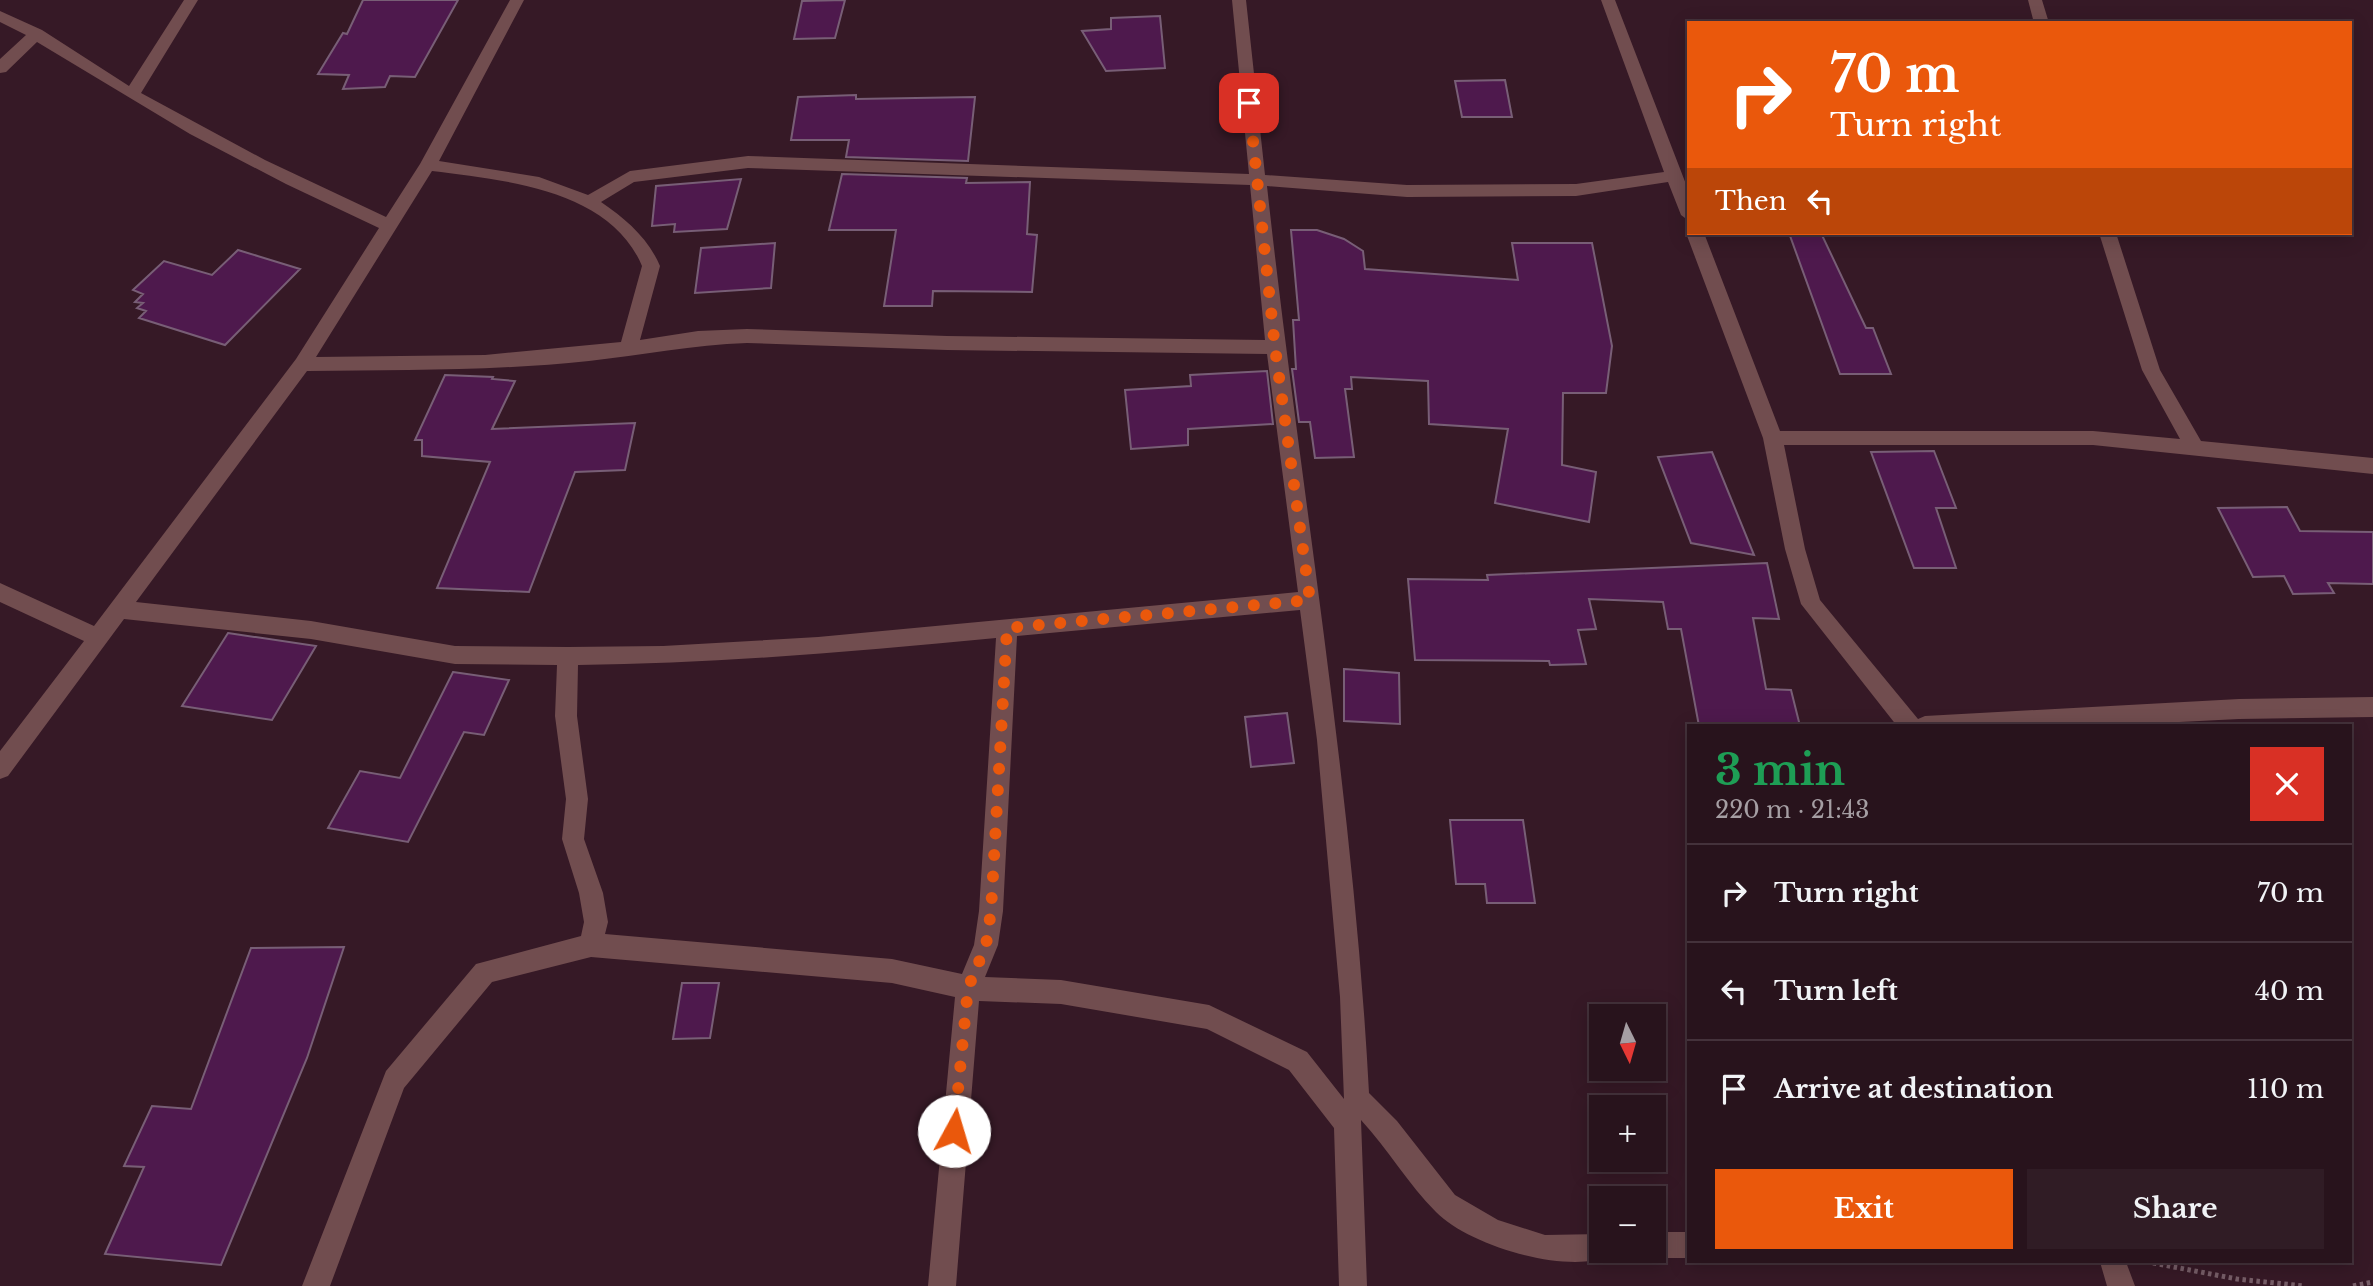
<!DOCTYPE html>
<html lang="en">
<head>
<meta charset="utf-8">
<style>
	body { margin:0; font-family:"Libre Baskerville",serif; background:#301c25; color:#f1f3f6; height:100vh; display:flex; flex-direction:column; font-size:26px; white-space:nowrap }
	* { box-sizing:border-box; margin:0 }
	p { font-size:23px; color:#a59ea3 }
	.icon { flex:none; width:38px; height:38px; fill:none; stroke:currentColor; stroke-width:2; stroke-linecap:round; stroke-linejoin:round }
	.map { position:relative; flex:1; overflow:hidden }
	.side { position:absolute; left:1687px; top:724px; width:665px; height:539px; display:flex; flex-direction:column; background:#28131c; border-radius:0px; box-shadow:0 4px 18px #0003,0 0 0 2px #44323b }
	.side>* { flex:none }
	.top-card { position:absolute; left:1687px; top:21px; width:665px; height:214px; border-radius:0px; box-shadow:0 4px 18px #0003,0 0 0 2px #44323b; background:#ea580c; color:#fff; overflow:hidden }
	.needle { width:46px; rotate:175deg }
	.controls { position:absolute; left:1589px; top:1004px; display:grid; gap:14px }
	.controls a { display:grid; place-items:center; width:77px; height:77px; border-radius:0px; background:#28131c; box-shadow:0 4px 18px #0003,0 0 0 2px #44323b; font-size:35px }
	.pin { position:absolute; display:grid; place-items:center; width:60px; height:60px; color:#fff; margin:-30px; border-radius:14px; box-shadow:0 4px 10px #0006 }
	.me { position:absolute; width:77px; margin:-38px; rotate:6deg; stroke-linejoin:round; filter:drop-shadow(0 0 5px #0008) }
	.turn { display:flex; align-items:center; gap:24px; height:147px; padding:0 28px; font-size:32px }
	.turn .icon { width:91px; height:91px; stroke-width:2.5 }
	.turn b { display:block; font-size:49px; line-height:60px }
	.then { display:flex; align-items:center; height:66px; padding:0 28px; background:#0003; gap:14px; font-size:26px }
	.round { display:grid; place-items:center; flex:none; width:74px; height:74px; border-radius:0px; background:#301c25 }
	.summary { display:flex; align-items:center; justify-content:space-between; height:119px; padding:0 28px }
	h1 { font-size:42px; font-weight:700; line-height:52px; color:#1e9e55 }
	.button { display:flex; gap:14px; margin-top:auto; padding:14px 28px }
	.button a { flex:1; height:80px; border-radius:0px; background:#ea580c; color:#fff; font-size:28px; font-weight:700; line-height:80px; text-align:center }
	.button a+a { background:#301c25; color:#f1f3f6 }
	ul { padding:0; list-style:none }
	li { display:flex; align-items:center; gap:21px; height:98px; padding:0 28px; border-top:2px solid #44323b }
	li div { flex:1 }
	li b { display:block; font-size:26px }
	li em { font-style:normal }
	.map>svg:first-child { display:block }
</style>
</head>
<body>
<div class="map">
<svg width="2373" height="1286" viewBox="0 0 2373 1286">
	<rect width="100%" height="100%" fill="#361926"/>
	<path fill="#4e194d" stroke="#785e76" stroke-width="2" d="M363,0H458L415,77L390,76L385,87L343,89L349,75L318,74L343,33L347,34Z
		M845,0L835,38L794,39L802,1Z
		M1160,16L1165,68L1106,71L1082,31L1111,29V18Z
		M1505,80L1512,117H1462L1455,81Z
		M856,95V99L975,97L968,161L846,157L849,140H791L798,97Z
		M842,174L967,178L966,183L1030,182L1027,234L1037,235L1032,292L933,291L932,306H884L896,230H829Z
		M741,179L727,229L674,232L675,224L652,226L656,186Z
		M1291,230H1317L1344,239L1363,251L1365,269L1518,280L1512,243H1592L1612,346L1606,393H1563L1562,465L1596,472L1589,522L1495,503L1508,429L1429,424L1428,381L1351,377L1352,389H1345L1354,457L1315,458L1310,422H1299L1292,369H1296L1293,320H1299Z
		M1789,233H1821L1866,328H1873L1891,374H1840Z
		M775,243L771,288L695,293L701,248Z
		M238,250L300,269L225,345L139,318L146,311L137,308L143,303L135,302L143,294L133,290L164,261L212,275Z
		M1267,371L1273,424L1188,429V445L1131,449L1125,390L1191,386L1190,375Z
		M445,375L493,377L492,379L515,381L492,429L635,423L625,470L575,472L529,592L437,588L490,462L422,456V440H415Z
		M1934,451L1956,508H1936L1956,568H1914L1871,452Z
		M1712,452L1754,555L1691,543L1658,457Z
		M2287,507L2300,531L2373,532V584L2328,583L2334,593L2293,594L2284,576L2253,577L2218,508Z
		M1767,563L1779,619L1753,618L1766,689L1791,690L1800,726H1699L1681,629H1668L1663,602L1589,599L1596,629L1578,630L1586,664L1550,665L1549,661L1415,660L1408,579L1488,580L1487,575Z
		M228,633L316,646L272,720L182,706Z
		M1344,669L1399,673L1400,724L1344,721Z
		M453,672L509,680L484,735L464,732L408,842L328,828L360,771L400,778Z
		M1287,713L1294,763L1251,767L1245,717Z
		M1450,820H1523L1535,903H1487L1485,884H1456Z
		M344,947L307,1058L221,1265L105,1254L144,1167L124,1166L152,1106L191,1109L251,948Z
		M682,983H719L710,1038L673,1039Z"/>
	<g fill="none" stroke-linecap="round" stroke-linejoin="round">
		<path stroke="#765d67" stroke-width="5" stroke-dasharray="3.5 3.5" stroke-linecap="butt" d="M2153,1263L2237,1279L2304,1286
			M2353,1286L2373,1282"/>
		<path fill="#714d4f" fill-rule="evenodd" d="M184,0H198L141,93L265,160L386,217L420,164L510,0H524L439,161L539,177L588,195L630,171L748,156L1249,174L1232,0H1246L1265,175L1407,185L1576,184L1664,172L1601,0H1615L1689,192V221L1681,215L1668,182L1576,196L1407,197L1267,186C1300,489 1353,788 1369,1093L1397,1121L1455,1195L1498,1220L1545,1235L1601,1234V1251H1613L1610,1256C1566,1275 1468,1245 1436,1212C1408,1184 1388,1149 1361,1120L1367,1286H1339L1334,1128L1289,1070L1207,1029L1061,1004L979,1001L956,1286H928L955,997L892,983L591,957L492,982L404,1088L330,1286H302L386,1071L476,964L581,936L584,922L579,893L562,839L566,799L555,716L557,665L455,664L311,639L124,619L8,776L0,779V751L84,641L0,602V583L94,626L296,359L379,228L286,184L190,134L37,42L6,72L0,73V59L26,35L0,22V11L42,30L129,86ZM748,168L1250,185L1265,340L947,336L747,329L698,331L640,340L660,266C648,238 626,219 601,202L634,182ZM432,171C503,180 610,189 642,266L621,342L485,355L316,357ZM747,343L947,350L1267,354L1298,592L818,637L663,646L568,647L455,646L311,621L136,602L307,371C401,370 495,371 589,361C642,355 693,345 747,343ZM1300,610L1317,740L1340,997L1344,1099L1307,1052L1209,1005L1061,980L985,977L998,945L1003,911L1017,636ZM996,638L979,911L974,945L962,974L892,959L605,934L608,922L603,893L584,839L588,799L577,716L578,665C718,664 857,651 996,638Z
			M2028,0H2042L2049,23H2034Z
			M1689,229V233H1704L1780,431H2093L2180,439L2142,370L2099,233H2116L2160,370L2201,441L2373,458V474L2093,445H1784L1805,549L1820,600L1918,719L1925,716L2239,699L2373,697V717L2239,719L2100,726H1897L1801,604L1785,549L1763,438L1686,233Z
			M1654,1232H1689V1258H1654L1645,1254L1643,1251H1654Z
			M2100,1262H2126L2135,1286H2107Z"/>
	</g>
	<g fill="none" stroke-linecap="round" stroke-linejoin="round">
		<path stroke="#ea580c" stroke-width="12" stroke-dasharray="0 21.6" d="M954,1131L968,988L986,945L991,911L1007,628L1310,600L1275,348L1249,103"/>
	</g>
</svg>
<div class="controls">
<a><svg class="needle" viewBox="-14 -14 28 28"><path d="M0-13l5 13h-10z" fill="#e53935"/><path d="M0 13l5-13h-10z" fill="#a59ea3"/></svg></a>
<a>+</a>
<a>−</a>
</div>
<div class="pin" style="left:1249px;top:103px;background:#d93025"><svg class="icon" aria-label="arrive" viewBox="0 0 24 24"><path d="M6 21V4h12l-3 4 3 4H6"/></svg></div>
<svg class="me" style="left:954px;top:1131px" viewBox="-20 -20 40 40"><circle r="19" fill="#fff"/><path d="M0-13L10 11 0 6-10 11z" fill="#ea580c"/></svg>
<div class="top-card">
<div class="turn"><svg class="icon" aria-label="right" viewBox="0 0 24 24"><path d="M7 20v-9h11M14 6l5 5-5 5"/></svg><div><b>70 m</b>Turn right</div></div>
<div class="then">Then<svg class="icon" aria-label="left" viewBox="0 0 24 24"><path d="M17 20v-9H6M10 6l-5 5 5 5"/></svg></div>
</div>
<section class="side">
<div class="summary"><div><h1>3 min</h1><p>220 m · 21:43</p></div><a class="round" style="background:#d93025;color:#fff"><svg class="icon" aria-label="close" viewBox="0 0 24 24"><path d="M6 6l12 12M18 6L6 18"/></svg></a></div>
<ul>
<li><svg class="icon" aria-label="right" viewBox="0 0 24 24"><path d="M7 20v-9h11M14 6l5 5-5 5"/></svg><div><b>Turn right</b></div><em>70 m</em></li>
<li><svg class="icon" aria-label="left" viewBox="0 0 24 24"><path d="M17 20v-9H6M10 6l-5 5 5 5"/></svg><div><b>Turn left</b></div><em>40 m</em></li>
<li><svg class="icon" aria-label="arrive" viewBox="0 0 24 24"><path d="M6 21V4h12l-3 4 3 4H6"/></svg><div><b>Arrive at destination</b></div><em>110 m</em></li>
</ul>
<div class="button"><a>Exit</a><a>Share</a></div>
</section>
</div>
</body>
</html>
